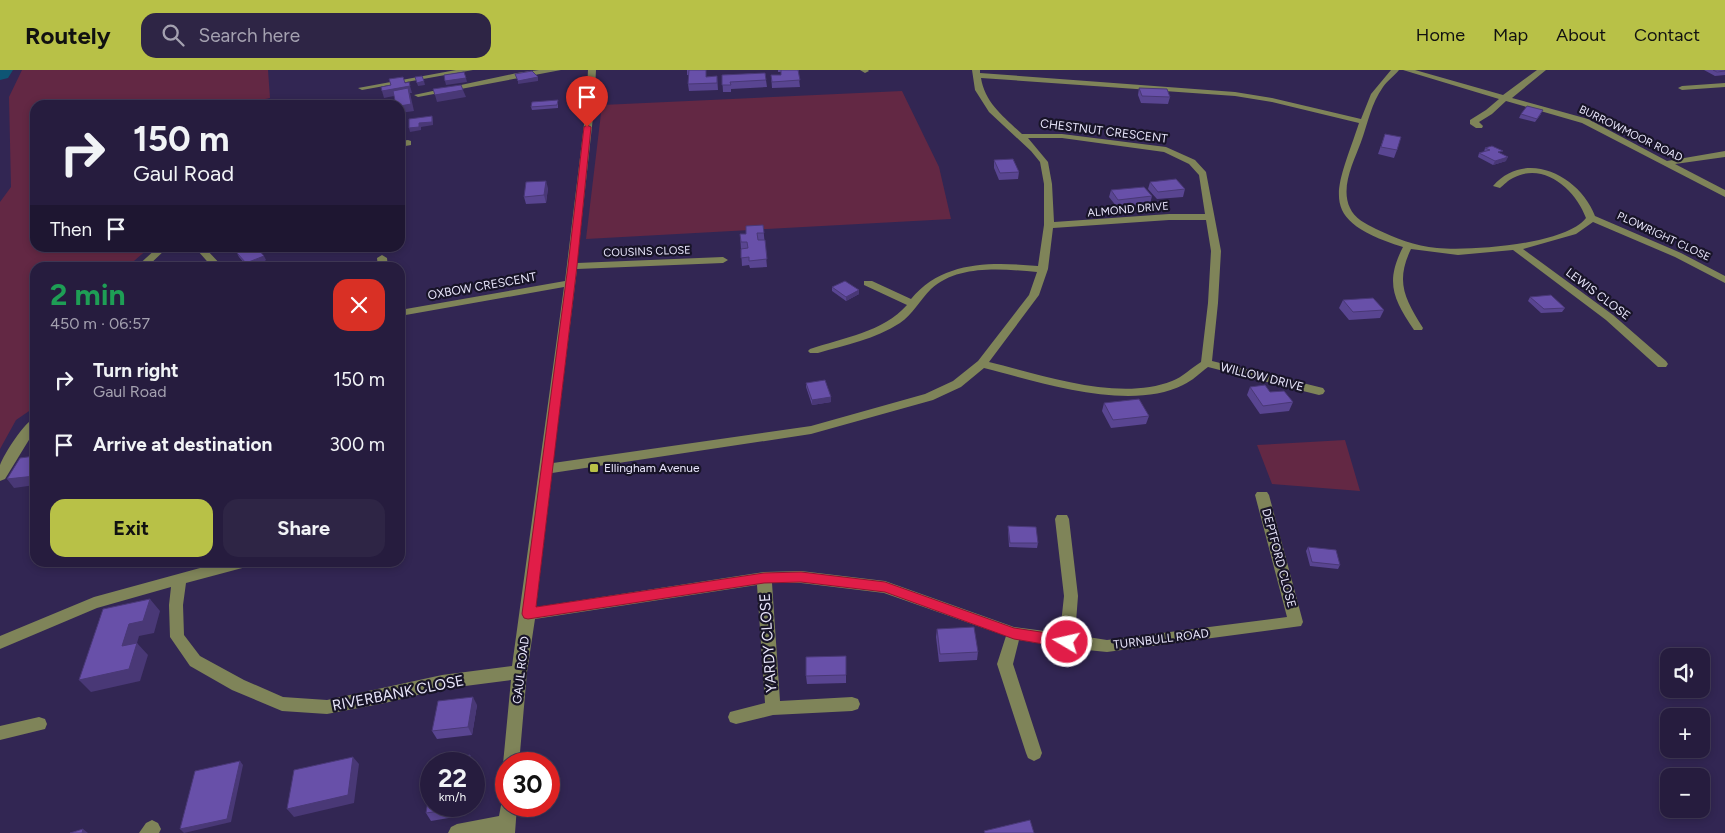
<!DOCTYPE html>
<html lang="en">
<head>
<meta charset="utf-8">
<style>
	body { margin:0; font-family:Figtree,sans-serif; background:#2e2545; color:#f1f3f6; height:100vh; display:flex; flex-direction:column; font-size:19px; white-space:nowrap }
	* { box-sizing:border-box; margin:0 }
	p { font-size:16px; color:#a4a1b0 }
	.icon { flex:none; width:28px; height:28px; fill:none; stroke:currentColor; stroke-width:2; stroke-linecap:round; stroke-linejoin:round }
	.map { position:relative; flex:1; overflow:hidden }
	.side { position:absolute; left:30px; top:192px; width:375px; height:305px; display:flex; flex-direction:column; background:#261c3e; border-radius:15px; box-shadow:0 2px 8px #0003,0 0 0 1px #423a58 }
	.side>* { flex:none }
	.banner { position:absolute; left:30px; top:30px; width:375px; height:152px; border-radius:15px; box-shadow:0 2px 8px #0003,0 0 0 1px #423a58; background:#261c3e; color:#f1f3f6; overflow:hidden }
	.controls { position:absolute; left:1660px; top:578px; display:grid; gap:10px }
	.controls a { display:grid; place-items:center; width:50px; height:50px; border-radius:10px; background:#261c3e; box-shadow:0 2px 8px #0003,0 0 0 1px #423a58; font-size:25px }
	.speed { position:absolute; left:420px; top:682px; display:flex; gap:10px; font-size:25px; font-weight:700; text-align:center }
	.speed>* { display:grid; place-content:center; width:65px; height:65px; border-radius:50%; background:#261c3e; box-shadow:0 2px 8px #0003,0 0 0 1px #423a58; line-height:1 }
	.speed small { font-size:12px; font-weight:400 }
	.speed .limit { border:8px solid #d22; background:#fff; color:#111 }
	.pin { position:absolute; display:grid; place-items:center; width:42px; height:42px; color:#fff; margin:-51px -21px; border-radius:50% 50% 50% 0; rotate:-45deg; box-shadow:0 0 5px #0007 }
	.pin .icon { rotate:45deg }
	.me { position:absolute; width:55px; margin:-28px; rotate:279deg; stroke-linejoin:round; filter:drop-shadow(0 0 4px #0008) }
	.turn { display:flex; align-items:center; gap:18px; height:105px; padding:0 20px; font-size:22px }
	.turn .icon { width:65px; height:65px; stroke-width:2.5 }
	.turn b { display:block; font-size:35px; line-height:42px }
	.then { display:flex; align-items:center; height:48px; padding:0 20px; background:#0003; gap:10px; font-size:19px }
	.round { display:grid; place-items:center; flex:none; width:52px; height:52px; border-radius:15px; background:#2e2545 }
	.headline { display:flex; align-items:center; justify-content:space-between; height:85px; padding:0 20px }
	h1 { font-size:30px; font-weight:700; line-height:38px; color:#1e9e55 }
	.cta { display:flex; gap:10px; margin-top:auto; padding:10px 20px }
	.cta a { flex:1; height:58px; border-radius:15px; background:#b8c147; color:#111; font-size:20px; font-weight:700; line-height:58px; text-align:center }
	.cta a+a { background:#2e2545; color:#f1f3f6 }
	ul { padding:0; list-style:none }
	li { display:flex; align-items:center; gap:15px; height:65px; padding:0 20px }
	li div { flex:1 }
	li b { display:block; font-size:19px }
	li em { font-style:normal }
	header { display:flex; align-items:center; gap:30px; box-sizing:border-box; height:70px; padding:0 25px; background:#b8c147; color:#111 }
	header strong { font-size:24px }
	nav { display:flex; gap:28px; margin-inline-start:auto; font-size:18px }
	.search { width:350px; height:45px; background:#2e2545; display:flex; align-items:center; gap:12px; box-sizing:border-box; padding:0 18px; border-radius:15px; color:#a4a1b0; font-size:19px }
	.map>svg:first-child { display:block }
</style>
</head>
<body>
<header>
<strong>Routely</strong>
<div class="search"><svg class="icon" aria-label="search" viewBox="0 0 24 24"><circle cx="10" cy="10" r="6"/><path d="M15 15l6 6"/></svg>Search here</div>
<nav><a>Home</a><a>Map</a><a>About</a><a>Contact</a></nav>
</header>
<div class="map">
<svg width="1725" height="763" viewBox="0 0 1725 763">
	<rect width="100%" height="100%" fill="#322653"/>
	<path fill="#632844" d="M22,0H268L270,28L237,35H35V178H149L127,197L35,198V337L16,350L0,379V132L11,117L9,27Z
		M902,21L939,97L951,149L586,169L602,35Z
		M1345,370L1360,421L1272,414L1257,375Z"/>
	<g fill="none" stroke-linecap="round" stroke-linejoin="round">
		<path fill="#0e5574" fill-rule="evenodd" d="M0,0H13L8,8L0,10Z"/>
		<path fill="#7f8459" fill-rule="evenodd" d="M456,0H473L362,20L358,18Z
			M539,0H561L418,27L414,25L517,3Z
			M588,0H596L594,38L577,193L723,187L728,190L723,193L577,199L553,393L811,356L925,324L953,311L978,291L1029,225L1037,202C1003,199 958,194 931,219C920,230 913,244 900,253C876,269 845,275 818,283H810L808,281L810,279C843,268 883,262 907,235L864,215V211H872L911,229C943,190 993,192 1038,196L1044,155V114L1040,92L1031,81L989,42L975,20L972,0H980V3L1235,22L1272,28L1361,49L1371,24L1391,0H1399C1394,6 1388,10 1383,17C1371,34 1368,53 1361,72C1354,91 1340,117 1350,138C1354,148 1366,154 1376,159C1395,168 1415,176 1437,178C1470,181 1565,175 1586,148C1576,120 1544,91 1513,108C1508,110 1504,115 1500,118L1493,116C1526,78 1580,106 1595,146L1681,183L1725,206V213L1675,187L1593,152L1576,164L1523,179L1613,245L1666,291L1668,294L1666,297H1658L1606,250L1513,180L1458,185L1411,179C1395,212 1405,229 1423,258L1422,260H1414C1393,229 1385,212 1403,177C1315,149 1336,123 1359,53L1272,32L1235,26L981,8C985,33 1004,47 1022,64H1062L1166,77L1195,90L1206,102L1221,181L1218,233L1212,291L1323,318L1325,321L1323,324L1319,325L1208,297C1200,303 1192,311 1183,315C1129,342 1039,312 984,298L961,317L933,330L811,364L552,403L536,537L764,502L801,501L885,511L1014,557L1060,563L1064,526L1055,449L1057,445H1067L1069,449L1078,526L1075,565L1107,570L1287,547L1255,425L1257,422H1267L1269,425L1303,552L1301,556L1107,582L1067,578L1019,570L1013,594L1042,683L1040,688L1034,691L1028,688L1026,683L997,594L1006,566L884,523L801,513H772L780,631L852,627L858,629L860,634L858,639L852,641L773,645L736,654L730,652L728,647L730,642L765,633L757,515L535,549L527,602L519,694H506V700L503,694L511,610L442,619L385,633L327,644L282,641L232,620L190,596L170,567L169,535L171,517L97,538L0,579V566L94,527L222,492H253L251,496L246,497L186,513L183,535L184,565L200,586L244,610L283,627L327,630L442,605L512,596L564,217L400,246V240L565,211L586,38ZM1028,68H1062L1164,82L1189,94L1199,105L1205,144H1169L1054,152L1052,114L1048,92ZM1169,150H1206L1211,181L1208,233L1201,292C1191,298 1183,307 1172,311C1118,332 1043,305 989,292L1039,225L1048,199L1053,158Z
			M860,0H868L869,1L865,3Z
			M1403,0H1415L1503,25L1537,0H1546L1512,28L1588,49L1667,91L1725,81V87L1675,94L1725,120V127L1582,53L1506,31L1492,44L1479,52L1483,56L1482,58H1476L1470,54V50L1486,40L1499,29Z
			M1725,13V17L1682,20L1678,18L1682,16Z
			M408,70L411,71V75L400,77V71Z
			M157,178H167L146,198H135Z
			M203,178L206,179L224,198H213L198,181Z
			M382,185L387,188L388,198H378L377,188Z
			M35,348V360L5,409L0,411C0,406 0,399 0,395C4,384 25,351 35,348Z
			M39,647L45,649L47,654L45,659L0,670V656Z
			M506,728V736H517L515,763H448L451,757L457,754L499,746L502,730Z
			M152,750L158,753L161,759L159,763H139L146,753Z"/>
	</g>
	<path fill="#594591" d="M687,0H707H706V7L717,6L718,20L689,21L688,14L689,5H687Z
		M778,0H799L798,1L800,17L772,18L771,5H781V2H778Z
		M1704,0H1725V5L1715,6Z
		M765,3L767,17L731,19V22H723L722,5Z
		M1139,18L1170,27L1168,34L1141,33L1138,25Z
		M558,30V38L532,40L531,37Z
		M1521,44H1541L1535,52L1519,48Z
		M1385,64L1397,80L1394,88L1378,84Z
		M1485,78L1501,84L1506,91L1493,95L1478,87L1479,83L1484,82Z
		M994,90L1019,102L1018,109L999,110L994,98Z
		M1150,112L1185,119L1183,127L1157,129L1148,119Z
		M548,118L546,133L526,134L524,127Z
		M1111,120L1152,126L1150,134L1117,137L1109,127Z
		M763,155L767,197L750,198L749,195L742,196L740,164H746Z
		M237,183L266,190L248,197L239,187Z
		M832,217L859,224L846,231L832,221Z
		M1530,227L1565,238L1562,242L1541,243L1528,231Z
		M1343,230L1384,240L1380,248L1349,250L1339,238Z
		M806,313L831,332L812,335L806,317Z
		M1250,317L1270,322L1293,332L1289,341L1260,344L1247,325Z
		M1104,333L1149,346L1146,354L1111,358L1102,341Z
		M1008,456L1038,473L1037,478L1009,477L1008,460Z
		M1308,477L1340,495L1338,499L1310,496L1306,481Z
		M937,559L978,582L977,590L939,592L936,567Z
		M846,586V613L807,614L806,606Z
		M477,635L472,665L437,669L432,661Z
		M431,736H467L466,745L431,751L426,743Z"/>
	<path fill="#493876" d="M538,7V11L518,14V11Z
		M466,8L467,12L446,15L445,11Z
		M424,11L425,15L418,16L417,13Z
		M410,16L412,23H410L414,41L400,43V36L409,23L384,28L382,21Z
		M463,20L466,27L437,32L435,25Z
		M432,46L433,49V55L421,57V60L410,62L409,58L419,53Z
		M1508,87L1506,91L1493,95L1495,91Z
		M546,111L548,118L546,133L544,125Z
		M264,186L266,190L248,197L246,193Z
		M859,220V224L846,231V227Z
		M831,327V332L812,335V330Z
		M35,406V415L14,418L7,409Z
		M150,529L160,541L154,563L139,566L137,573L148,585L140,611L91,622L79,610L122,576L129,554Z
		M473,627L477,635L472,665L468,657Z
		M470,685L472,689V694H469Z
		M353,687L359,694L354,733L294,747L287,739Z
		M240,691L243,695L231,752L184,763L180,759Z
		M462,736H467L466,745L462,738Z
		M83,759L88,763H82Z"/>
	<path fill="#6850a9" stroke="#493876" d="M689,0H706V7L717,6V13L688,14Z
		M781,0H798L800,10L772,12L771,5H781Z
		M1713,0H1725V1L1717,2Z
		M532,1L538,7L518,11L515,4Z
		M464,2L466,8L445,11L444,5Z
		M765,3L766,10L730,12L731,15H722V5Z
		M422,6L424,11L417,13L415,7Z
		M403,7L405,13L409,12L410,16L382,21L381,17L391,15L389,9Z
		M461,15L463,20L435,25L433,19Z
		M408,18L411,34L400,36V35H396L393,21Z
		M1139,18L1167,19L1170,27L1142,26Z
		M558,30L557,35L531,37L532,32Z
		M1527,36L1543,40L1537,49L1521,44Z
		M432,46V52L419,53V57L409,58V49Z
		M1385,64L1401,67L1397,80L1381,77Z
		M1492,76L1503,81L1498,82L1508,87L1495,91L1479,83L1490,80L1485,78Z
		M1013,89L1019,102L1000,103L994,90Z
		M1176,109L1185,119L1158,122L1150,112Z
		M546,111L544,125L524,127L526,112Z
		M1144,117L1152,126L1118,130L1111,120Z
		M763,155L764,163H757L758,170H765L767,189L749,191V187L741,188V179L748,178L747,172H741L740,164H746V156Z
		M253,178H257L264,186L246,193L237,183Z
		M355,196L354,198H337V197Z
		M845,211L859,220L846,227L832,217Z
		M1551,225L1565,238L1544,239L1530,227Z
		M1373,228L1384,240L1353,242L1343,230Z
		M825,310L831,327L812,330L806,313Z
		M1265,315L1270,322L1284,321L1293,332L1263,336L1250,317Z
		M1139,329L1149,346L1113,350L1104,333Z
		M35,386V406L7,409L20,388Z
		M1008,456L1036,457L1038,473H1010Z
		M1308,477L1336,480L1340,495L1312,492Z
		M150,529L143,551L129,554L122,576L137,573L129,599L79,610L103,539Z
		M974,557L978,582L940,584L937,559Z
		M846,586V605L806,606V587Z
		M473,627L468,657L432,661L438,631Z
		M470,685L469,694H435L436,690Z
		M353,687L348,725L287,739L294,700Z
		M240,691L227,749L180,759L195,701Z
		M431,713V736H462V738L426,743Z
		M1030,750L1034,763H985L984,761Z
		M83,759L82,763H70Z"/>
	<path fill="#e11d48" stroke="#92132f" d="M587,55L591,57L577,196L536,537L764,503L801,502L885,512L1014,558L1067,566L1072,568L1074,572L1072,576L1067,578L1014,569L885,522L801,512L764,513L528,549L524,548L522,544L568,196L584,57Z"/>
	<rect fill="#b8c147" stroke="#181428" stroke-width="2" x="589" y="393" width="10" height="10" rx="2.5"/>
	<g text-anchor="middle" stroke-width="4.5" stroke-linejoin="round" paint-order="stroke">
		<g font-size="11" fill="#e9e6fc" stroke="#181428">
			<text transform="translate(1631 63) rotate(26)" y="4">BURROWMOOR ROAD</text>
			<text transform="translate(1128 139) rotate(-5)" y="4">ALMOND DRIVE</text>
			<text transform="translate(1664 166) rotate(25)" y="4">PLOWRIGHT CLOSE</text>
			<text transform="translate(647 181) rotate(-2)" y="4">COUSINS CLOSE</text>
		</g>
		<g font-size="12" fill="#e9e6fc" stroke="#181428">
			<text transform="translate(1104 61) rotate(7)" y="4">CHESTNUT CRESCENT</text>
			<text transform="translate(482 216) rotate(-10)" y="4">OXBOW CRESCENT</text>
			<text transform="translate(1598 224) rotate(37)" y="4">LEWIS CLOSE</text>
			<text transform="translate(1262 307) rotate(14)" y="4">WILLOW DRIVE</text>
			<text transform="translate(1279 488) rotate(75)" y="4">DEPTFORD CLOSE</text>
			<text transform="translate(1161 569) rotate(-7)" y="4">TURNBULL ROAD</text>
			<text transform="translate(521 600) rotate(-83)" y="4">GAUL ROAD</text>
		</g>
		<g font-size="12" fill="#e9e6fc" stroke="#181428" text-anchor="start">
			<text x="604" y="402">Ellingham Avenue</text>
		</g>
		<g font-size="15" fill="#e9e6fc" stroke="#181428">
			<text transform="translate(768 573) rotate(-94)" y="5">YARDY CLOSE</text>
			<text transform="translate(398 623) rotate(-11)" y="5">RIVERBANK CLOSE</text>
		</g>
	</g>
</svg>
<div class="controls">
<a><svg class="icon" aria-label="sound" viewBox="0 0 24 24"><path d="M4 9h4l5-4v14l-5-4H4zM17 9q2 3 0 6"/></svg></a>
<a>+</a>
<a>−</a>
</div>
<div class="speed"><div>22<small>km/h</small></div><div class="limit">30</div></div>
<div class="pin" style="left:587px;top:57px;background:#d93025"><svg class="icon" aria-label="arrive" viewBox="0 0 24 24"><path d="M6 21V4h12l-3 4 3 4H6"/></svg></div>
<svg class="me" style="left:1067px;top:572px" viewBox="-20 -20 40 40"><circle r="17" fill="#e11d48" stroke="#fff" stroke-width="3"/><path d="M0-11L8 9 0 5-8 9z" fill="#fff"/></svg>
<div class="banner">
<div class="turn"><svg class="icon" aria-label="right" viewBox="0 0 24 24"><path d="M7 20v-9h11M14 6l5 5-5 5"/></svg><div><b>150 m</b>Gaul Road</div></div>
<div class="then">Then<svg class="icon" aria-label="arrive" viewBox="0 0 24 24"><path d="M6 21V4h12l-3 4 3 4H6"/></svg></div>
</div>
<section class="side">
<div class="headline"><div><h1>2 min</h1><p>450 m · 06:57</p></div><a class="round" style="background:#d93025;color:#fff"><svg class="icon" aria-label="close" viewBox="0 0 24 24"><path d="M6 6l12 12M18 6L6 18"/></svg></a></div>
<ul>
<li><svg class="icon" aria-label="right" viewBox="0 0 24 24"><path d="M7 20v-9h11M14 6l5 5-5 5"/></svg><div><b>Turn right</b><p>Gaul Road</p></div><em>150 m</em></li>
<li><svg class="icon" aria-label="arrive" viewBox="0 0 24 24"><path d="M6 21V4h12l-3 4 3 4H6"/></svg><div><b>Arrive at destination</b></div><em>300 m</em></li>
</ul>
<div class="cta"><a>Exit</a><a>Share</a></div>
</section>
</div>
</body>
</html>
